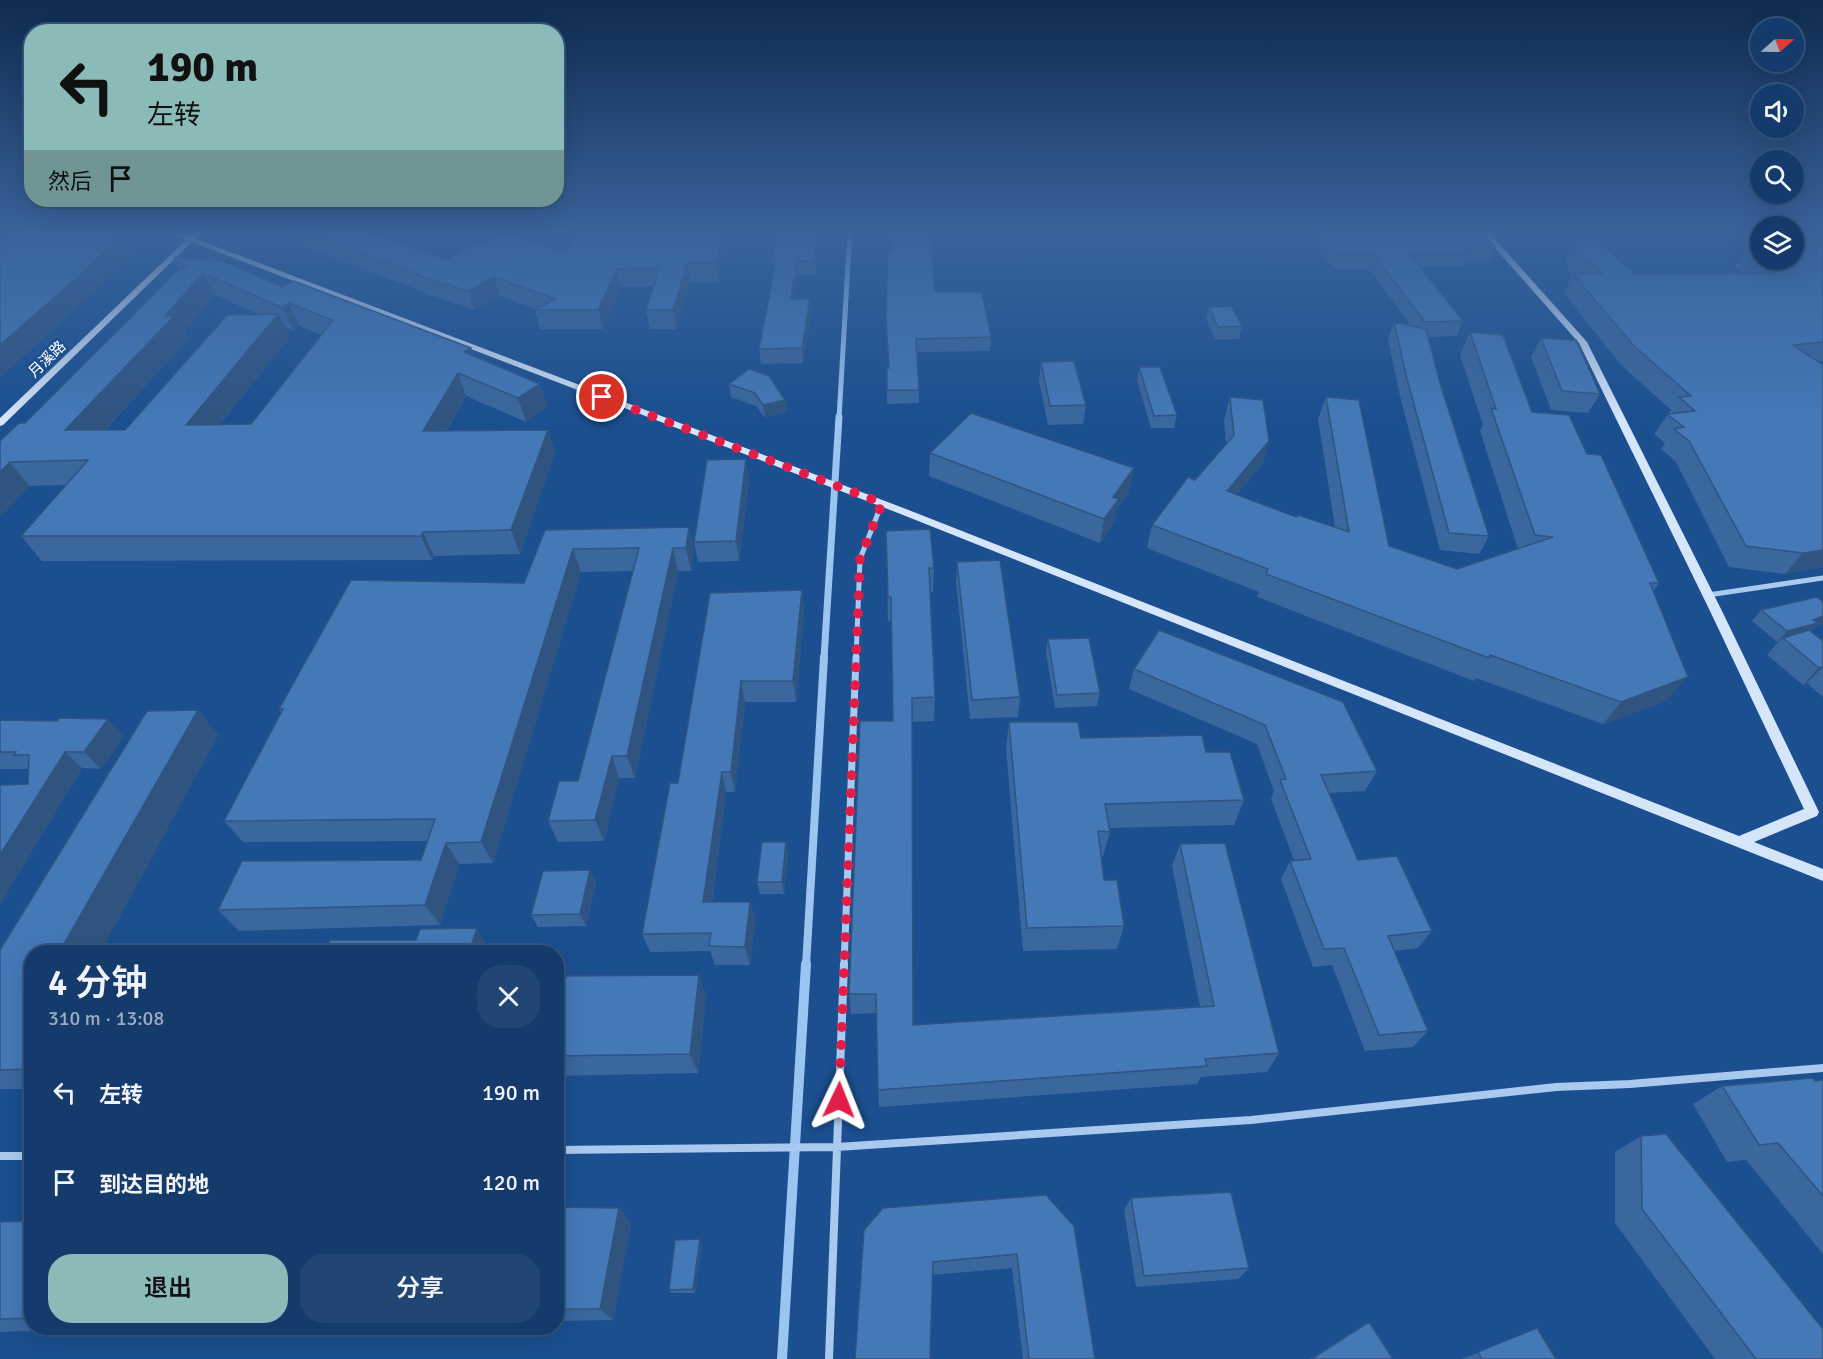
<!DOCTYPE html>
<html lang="zh">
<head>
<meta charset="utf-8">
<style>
	body { margin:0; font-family:Signika,"Noto Sans SC",sans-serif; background:#214673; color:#f1f3f6; height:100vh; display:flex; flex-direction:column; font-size:22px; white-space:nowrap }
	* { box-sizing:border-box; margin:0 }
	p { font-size:20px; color:#9dadc1 }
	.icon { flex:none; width:33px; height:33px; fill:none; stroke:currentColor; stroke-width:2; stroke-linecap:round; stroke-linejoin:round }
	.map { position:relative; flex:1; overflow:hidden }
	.sheet { position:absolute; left:24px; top:945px; width:540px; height:390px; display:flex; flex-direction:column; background:#143b6b; border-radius:24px; box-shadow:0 6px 24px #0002,0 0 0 2px #33557e }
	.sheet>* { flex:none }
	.banner { position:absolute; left:24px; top:24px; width:540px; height:183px; border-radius:24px; box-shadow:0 6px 24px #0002,0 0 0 2px #33557e; background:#8bbbb9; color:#111; overflow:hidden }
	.needle { width:39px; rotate:70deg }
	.fabs { position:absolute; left:1750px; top:18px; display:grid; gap:12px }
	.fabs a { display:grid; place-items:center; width:54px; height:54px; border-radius:50%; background:#143b6b; box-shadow:0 6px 24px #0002,0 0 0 2px #33557e; font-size:30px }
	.pin { position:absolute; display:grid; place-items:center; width:51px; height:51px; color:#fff; margin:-26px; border:3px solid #fff; border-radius:50%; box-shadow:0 2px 6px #0007 }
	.me { position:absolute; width:66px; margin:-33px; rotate:2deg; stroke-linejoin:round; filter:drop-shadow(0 0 4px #0008) }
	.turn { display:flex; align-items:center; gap:21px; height:126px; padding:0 24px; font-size:27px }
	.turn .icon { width:78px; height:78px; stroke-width:2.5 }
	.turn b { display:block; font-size:42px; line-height:51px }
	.then { display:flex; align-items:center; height:57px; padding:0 24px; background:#0003; gap:12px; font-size:22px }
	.round { display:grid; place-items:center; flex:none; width:63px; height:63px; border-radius:24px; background:#214673 }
	.overview { display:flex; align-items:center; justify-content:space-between; height:102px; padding:0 24px }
	h1 { font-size:36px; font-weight:600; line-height:45px }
	.action { display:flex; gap:12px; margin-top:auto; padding:12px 24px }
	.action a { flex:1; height:69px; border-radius:24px; background:#8bbbb9; color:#111; font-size:24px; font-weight:600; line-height:69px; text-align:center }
	.action a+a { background:#214673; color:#f1f3f6 }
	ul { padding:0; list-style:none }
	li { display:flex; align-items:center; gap:18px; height:90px; padding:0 24px }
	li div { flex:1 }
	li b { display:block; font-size:22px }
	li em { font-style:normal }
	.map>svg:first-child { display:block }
</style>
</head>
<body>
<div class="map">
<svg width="1823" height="1359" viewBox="0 0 1823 1359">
	<rect width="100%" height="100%" fill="#1b4f8f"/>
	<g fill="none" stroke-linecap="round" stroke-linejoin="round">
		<path stroke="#9cc4f0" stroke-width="5" d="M839,418L850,230"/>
		<path stroke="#9cc4f0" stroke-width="7" d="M824,658L839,417"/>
		<path stroke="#9cc4f0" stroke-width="8" d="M806,966L824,657"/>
		<path stroke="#9cc4f0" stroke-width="10" d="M782,1359L806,964"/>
		<path stroke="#a9c9ee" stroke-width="5" d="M1708,595L1823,578
			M856,658L860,559L882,503"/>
		<path stroke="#a9c9ee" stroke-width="7" d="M844,966L856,657"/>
		<path stroke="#a9c9ee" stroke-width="8" d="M556,1150L837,1147L1251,1120L1556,1087L1630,1084L1823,1068
			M0,1156H32
			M829,1359L844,964"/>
		<path fill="#d6e6fa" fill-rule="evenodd" d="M164,230H173L190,236L197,230H204L196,239L906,509L1739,836L1804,809L1710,611L1579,343L1479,230H1487L1587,342L1722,611L1819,812L1817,816L1754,842L1823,869V881L898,513L192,242L3,425L0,426V418L186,240Z"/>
	</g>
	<path fill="#3a679d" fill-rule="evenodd" d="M260,230H362L446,260L482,246L567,252L731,235L718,282H690L676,329H650L646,310L654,286L621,287L603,329H540L535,310L536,309L500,296L475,310L424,293V292Z
		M776,230H819L816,275H798L794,299H810L811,314L803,363L761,364L759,349L774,272L772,261L777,238Z
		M1309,230H1479L1495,247L1489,261H1467L1465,266L1420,267L1463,321L1457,336L1428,337L1440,383L1489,536L1479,554L1440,550L1400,396L1388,339L1394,322L1411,326L1369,269H1334L1324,258Z
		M1752,230H1761V260L1823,230V361H1817L1823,567L1785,574L1729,567L1676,462L1661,449L1665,443L1654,434L1671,410L1621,365L1564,293L1573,274L1567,269V256L1576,238L1635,274L1742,273L1734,267L1744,251L1741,248Z
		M219,255L222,261L282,287L474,356L540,384L547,407L526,422L466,396L447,431L548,430L555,453L520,554L434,556L432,560L42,561L21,536L66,485L29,486L0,517V441L25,423L179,269L174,260H204ZM215,295L258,314L125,430H105L188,339L184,332ZM284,326L294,331L299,326L321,335L251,424H220L290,337Z
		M935,292L991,337L990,351L917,352L919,390V403L887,404V368H889L886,318Z
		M1209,307L1242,326L1239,339H1215L1206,319Z
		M1470,332L1532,412L1587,454L1659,583L1654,591L1668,700L1603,724L1476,678L1474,681L1257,597L1259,592L1147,548L1152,525L1195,480L1226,444L1224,420L1230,397L1269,441L1262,464L1236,495L1296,517L1335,527L1318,419L1326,397L1389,546L1457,569L1518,549L1480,431L1483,425L1460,355Z
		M1541,338L1600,394L1588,413L1551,410L1531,357Z
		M1041,362L1086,405L1083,424L1048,425L1039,381Z
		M1139,367L1177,415L1174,428H1151L1137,380Z
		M729,384L785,400L787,412L765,418L756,406L731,397Z
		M930,453L1129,491L1117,508L1114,523L1100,543L929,476Z
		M749,479L739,561L698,562L694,542Z
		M689,527L694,550L691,571H678L635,778H619L604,841L558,842L548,821L578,781L633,571L581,572L493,863L459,864L440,925L239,931L218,910L421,860L428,841L243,842L224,821L281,713L279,709L524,583L545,530Z
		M886,531L934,568L933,592H930L935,697L934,721L912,722L913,1025L1200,1006L1172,866L1180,844L1279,1053L1267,1072L1201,1077L1197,1084L879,1107L876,1013L851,1014L849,994L893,721L891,621H888Z
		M957,562L1020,697L1018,717L970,719L956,581Z
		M802,590L804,611L796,702H745L735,792H726L712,902H750L755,920L750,965H715L710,951L650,952L642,934L678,783L710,593Z
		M1761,610L1815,627L1810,631L1823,641V697L1807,683L1803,685L1767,655L1779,641L1777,642L1752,621Z
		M1048,639L1100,693L1097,706L1055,708L1046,652Z
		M1134,669L1377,771L1365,791L1329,793L1358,860L1432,931L1418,948L1394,951L1428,1031L1413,1047L1365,1051L1332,965L1313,967L1281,879L1290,861L1294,860L1271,799L1274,791L1257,744L1129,689Z
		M198,710L218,735L102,949L173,948L178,952H32V1089H0V950Z
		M0,720L124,736L101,769L82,768L0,904V785L28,784L29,769H0Z
		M1009,722L1081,738L1206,752L1244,800L1234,825L1109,828L1110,832L1103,856H1101L1104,880L1124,926L1117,949L1023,951L1006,748Z
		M788,854L784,894H760L757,882Z
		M590,870L596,882L586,926L538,927L531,915Z
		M699,975L706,997L698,1073L556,1076V976Z
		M1823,1080V1254L1746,1160L1727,1162L1693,1104L1722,1086Z
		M1641,1136L1823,1359H1715L1615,1223V1152Z
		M1046,1195L1095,1359H1023L1012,1268L932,1275L864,1230Z
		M1131,1198L1249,1268L1238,1279L1136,1287L1124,1210Z
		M556,1207L619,1208L631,1223L613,1320L556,1321Z
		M32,1221V1328H122L0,1332V1222Z
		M702,1243L695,1293H671L669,1290Z
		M1369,1322L1393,1359H1310L1354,1331Z
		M1537,1328L1556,1359H1462Z"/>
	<path fill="#305480" d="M725,230H730L731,235L718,282L715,263Z
		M817,230H819L816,275L815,261Z
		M125,231L136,249L98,288L0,378V345Z
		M219,255L231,277L214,261Z
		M797,261L798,275L792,314L791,299Z
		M687,263L690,282L676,329L673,310Z
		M617,269L621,287L603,329L598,310Z
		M203,273L215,295L184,332L188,339L82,454L65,430Z
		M494,277L500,296L475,310L468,291Z
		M810,299L811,314L803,363L802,348Z
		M288,303L299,326L294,331L283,308Z
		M278,314L290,337L200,448L186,425Z
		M471,348L479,372L464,352Z
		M458,373L466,396L433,455L423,431Z
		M540,384L547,407L526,422L518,398Z
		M785,400L787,412L765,418L763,405Z
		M548,430L555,453L520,554L511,530Z
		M1269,441L1262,464L1220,515L1227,491Z
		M746,459L749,479L739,561L736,541Z
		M10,462L29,486L0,517V472Z
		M1134,468L1129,491L1117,508L1114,523L1100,543L1104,519L1113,497Z
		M689,527L694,550L691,571L686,548Z
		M423,532L434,556L432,560L421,536Z
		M673,548L678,571L635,778L627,756Z
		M573,549L581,572L493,863L481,842Z
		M1823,550V567L1785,574L1803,553Z
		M802,590L804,611L796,702L793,681Z
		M1823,616V624L1815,627L1808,634L1783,638L1779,641L1777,642L1787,631Z
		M1823,667L1807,683L1803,685L1819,668Z
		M1688,677L1668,700L1603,724L1621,702Z
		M741,681L745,702L735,792L731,772Z
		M198,710L218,735L101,952L61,949Z
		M108,719L124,736L101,769L84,752Z
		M65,752L82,768L0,904V855Z
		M612,756L619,778L604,841L595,820Z
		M722,772L726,792L709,921L703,902Z
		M786,842L788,854L784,894L782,882Z
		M446,843L459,864L440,925L425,905Z
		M590,870L596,882L586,926L580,914Z
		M750,902L755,920L750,965L745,947Z
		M477,928L491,951V952H469Z
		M173,948L178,952H171Z
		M699,975L706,997L698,1073L690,1054Z
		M619,1208L631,1223L613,1320L600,1309Z
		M700,1239L702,1243L695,1293L693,1289Z"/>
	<path fill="#4478b7" stroke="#305480" stroke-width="1.5" fill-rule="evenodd" d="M16,230H122L125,231L87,269L0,345V242Z
		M298,230H362L446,260L475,244L482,246L507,233L567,252L578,230H725L715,263H687L673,310H646L660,267L617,269L598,310H535L555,299L494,277L468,291L417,275L419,274Z
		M778,230H817L815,261H797L791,299H810L802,348L759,349L776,261H772Z
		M891,230H930L935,292H982L991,337L916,339L919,390H887V368H889L886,318L888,252H892Z
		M1320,230H1479L1495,247L1466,248L1471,252L1409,253L1463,321L1425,322L1374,255H1338L1328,244Z
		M1752,230H1761V237Z
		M1794,230H1823V342L1793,345L1823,365V550L1803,553L1746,546L1689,441L1674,429L1684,427L1667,414L1695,411L1679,397L1691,396L1633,345L1573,274L1603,273L1576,250V238H1594L1635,274L1777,273L1746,248H1761V260H1794Z
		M219,255L214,261L225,262L282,287L294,281L471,348L464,352L540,384L518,398L458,373L423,431L548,430L511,530L423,532L421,536H21L88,460L10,462L0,472V441L19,423H25L177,271L186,266L174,260L175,257L204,260ZM203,273L283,308L288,303L333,320L251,424L186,425L278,314L227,315L125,430H65L174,316H165Z
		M1231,306L1242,326L1218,327L1209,307Z
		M1394,322L1426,329L1440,383L1489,536L1449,533L1407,379Z
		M1470,332L1503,335L1532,412L1569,415L1587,454L1601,455L1659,583H1650L1688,677L1621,702L1490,655L1489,658L1266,574L1268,569L1152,525L1188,477L1195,480L1234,435L1230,397L1263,400L1269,441L1227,491L1296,517L1298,515L1349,532L1326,397L1359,400L1389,546L1457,569L1553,537L1535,535L1491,408L1496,409Z
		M1541,338L1576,340L1600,394L1562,391Z
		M1074,361L1086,405L1050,406L1041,362Z
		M1139,367H1160L1177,415L1154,416Z
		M749,369L769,376L785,400L763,405L755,393L729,384Z
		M971,413L1134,468L1113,497L1119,499L1104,519L930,453Z
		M746,459L736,541L694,542L707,460Z
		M689,527L686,548H673L627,756H612L595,820L548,821L559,781H578L639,548L573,549L481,842L446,843L425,905L218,910L242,861L421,860L435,819L224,821L283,709H279L351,580L524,583L545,530Z
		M930,529L934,568H929L935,697L912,698L913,1025L1214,1006L1180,844L1225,843L1279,1053L1205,1059L1207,1066L878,1090L876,994H849L860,721H893L891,597H888L886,531Z
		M1000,560L1020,697L972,700L957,562Z
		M802,590L793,681H741L731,772H722L703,902H750L745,947L709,946L711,933L642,934L670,783H678L710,593Z
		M1817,597L1823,602V616L1813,620L1818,623L1787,631L1761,610Z
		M1159,630L1343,702L1377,771L1321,775L1358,860L1397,856L1432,931L1388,936L1428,1031L1379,1035L1344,948L1324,949L1290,861L1311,859L1280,780L1286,779L1265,725L1134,669Z
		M1809,630L1823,641V667L1819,668L1783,638Z
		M1089,638L1100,693L1057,695L1048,639Z
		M198,710L61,949L173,948L171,952H32V1069L0,1070V950L147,711Z
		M59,718L108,719L84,752H65L0,855V785L28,784L29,755H14L16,752H0V720L57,721Z
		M1009,722H1078L1081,738L1202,735L1206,752H1230L1244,800L1105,804L1110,832L1098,831L1104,880H1117L1124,926L1027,928Z
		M762,842H786L782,882H757Z
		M590,870L580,914L531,915L543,871Z
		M477,928L469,952H324L330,940H416L420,929Z
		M699,975L690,1054L556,1056V976Z
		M1813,1078L1815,1081L1823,1080V1196L1778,1143L1759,1145L1722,1086Z
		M1666,1134L1823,1329V1359H1756L1642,1209L1641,1136Z
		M1231,1192L1249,1268L1144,1276L1131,1198Z
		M1046,1195L1074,1226L1095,1359H1029L1017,1254L933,1262L930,1359H855L864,1230L883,1208Z
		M556,1207L619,1208L600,1309H556Z
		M32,1221V1318L0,1319V1222Z
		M700,1239L693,1289L669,1290L675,1240Z
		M1369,1322L1393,1359H1313V1358Z
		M1537,1328L1556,1359H1482L1478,1352Z"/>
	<linearGradient id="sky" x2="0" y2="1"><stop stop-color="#0f2b4f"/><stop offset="0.55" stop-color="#39639b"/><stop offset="1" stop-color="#39639b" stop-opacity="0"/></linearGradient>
	<rect width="1823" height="420" fill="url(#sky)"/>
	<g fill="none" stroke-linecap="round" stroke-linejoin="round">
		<path stroke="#e11d48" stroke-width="10" stroke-dasharray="0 18" d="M602,397L882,503L860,559L839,1100"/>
	</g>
	<g text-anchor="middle" stroke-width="5" stroke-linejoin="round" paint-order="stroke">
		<g font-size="15" fill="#fff" stroke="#1b4f8f">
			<text transform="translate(47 359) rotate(-44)" y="5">月溪路</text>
		</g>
	</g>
</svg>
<div class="fabs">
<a><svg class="needle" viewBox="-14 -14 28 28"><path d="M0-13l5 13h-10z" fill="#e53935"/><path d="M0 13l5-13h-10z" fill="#9dadc1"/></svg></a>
<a><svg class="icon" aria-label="sound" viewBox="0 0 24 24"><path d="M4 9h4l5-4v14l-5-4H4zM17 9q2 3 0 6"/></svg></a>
<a><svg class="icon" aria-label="search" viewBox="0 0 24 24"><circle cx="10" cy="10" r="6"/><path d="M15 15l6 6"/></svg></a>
<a><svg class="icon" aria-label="layers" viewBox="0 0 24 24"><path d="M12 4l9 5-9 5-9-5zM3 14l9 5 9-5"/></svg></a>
</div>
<div class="pin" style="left:602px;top:397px;background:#d93025"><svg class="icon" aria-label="arrive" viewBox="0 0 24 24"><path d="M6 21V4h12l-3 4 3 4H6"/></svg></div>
<svg class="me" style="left:839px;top:1100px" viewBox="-20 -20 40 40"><path d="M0-17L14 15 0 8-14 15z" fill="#e11d48" stroke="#fff" stroke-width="4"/></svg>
<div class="banner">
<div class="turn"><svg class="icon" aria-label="left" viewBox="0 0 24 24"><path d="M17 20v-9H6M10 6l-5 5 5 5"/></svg><div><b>190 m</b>左转</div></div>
<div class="then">然后<svg class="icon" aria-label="arrive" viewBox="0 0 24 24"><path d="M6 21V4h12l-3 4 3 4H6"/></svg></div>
</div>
<section class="sheet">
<div class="overview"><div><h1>4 分钟</h1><p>310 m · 13:08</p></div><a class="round"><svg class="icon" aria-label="close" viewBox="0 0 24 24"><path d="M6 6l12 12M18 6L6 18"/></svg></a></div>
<ul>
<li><svg class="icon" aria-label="left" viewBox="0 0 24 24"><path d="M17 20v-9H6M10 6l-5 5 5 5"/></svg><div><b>左转</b></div><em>190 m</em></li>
<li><svg class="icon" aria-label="arrive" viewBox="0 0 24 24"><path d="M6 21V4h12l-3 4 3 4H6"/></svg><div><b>到达目的地</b></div><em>120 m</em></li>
</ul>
<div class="action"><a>退出</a><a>分享</a></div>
</section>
</div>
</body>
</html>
